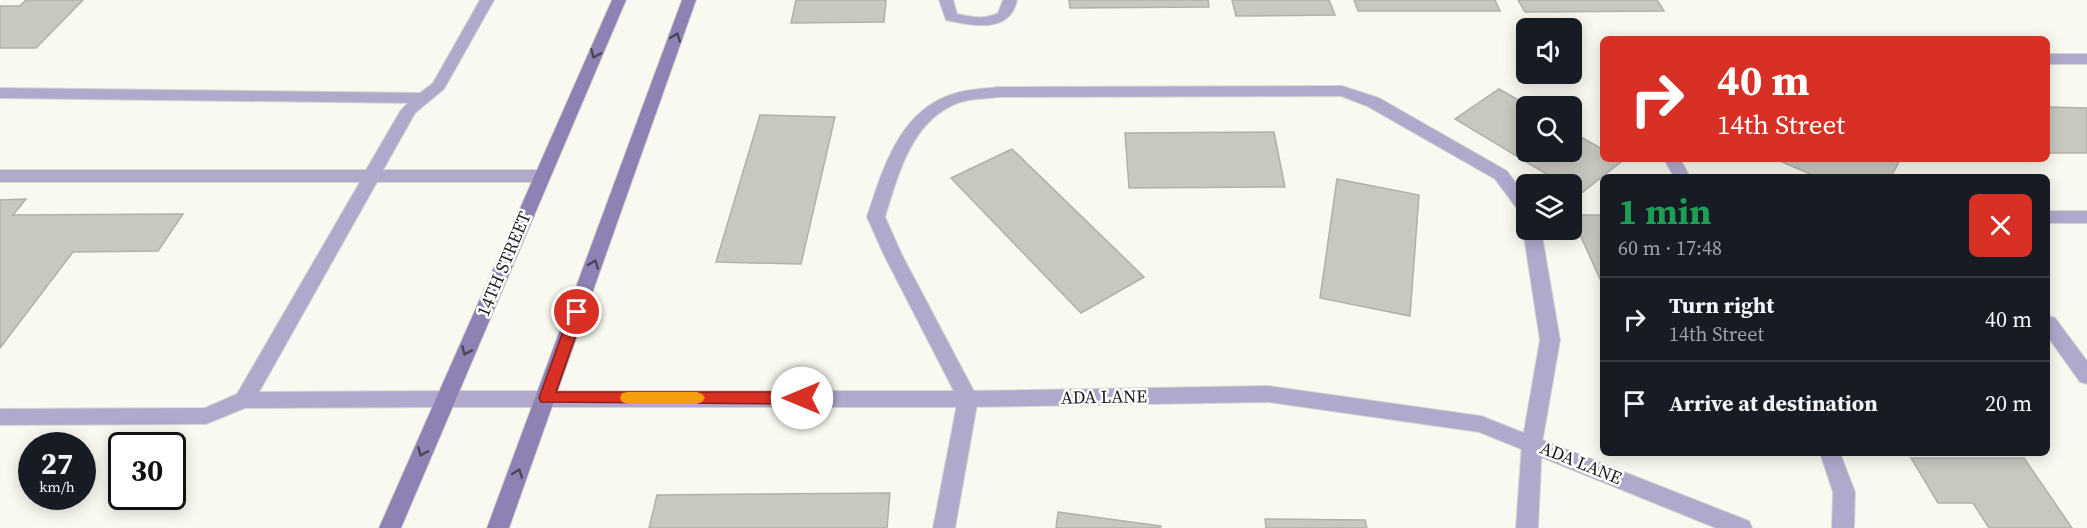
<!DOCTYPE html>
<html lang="en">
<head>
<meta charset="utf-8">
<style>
	body { margin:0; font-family:"Source Serif 4",serif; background:#242831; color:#f1f3f6; height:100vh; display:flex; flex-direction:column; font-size:22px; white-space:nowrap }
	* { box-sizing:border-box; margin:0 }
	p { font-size:20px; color:#9ea1a6 }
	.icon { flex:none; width:33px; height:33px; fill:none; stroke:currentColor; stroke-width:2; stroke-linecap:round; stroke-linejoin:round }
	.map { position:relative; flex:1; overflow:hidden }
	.drawer { position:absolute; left:1600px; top:174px; width:450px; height:282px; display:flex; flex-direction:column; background:#171b24; border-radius:9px; box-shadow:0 3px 15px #0003 }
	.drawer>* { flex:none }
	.top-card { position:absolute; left:1600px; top:36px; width:450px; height:126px; border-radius:9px; box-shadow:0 3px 15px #0003; background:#d93025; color:#fff; overflow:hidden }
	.fabs { position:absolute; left:1516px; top:18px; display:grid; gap:12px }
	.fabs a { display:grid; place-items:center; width:66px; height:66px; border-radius:9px; background:#171b24; box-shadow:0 3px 15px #0003; font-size:30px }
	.speed { position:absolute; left:18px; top:432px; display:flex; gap:12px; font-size:30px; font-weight:700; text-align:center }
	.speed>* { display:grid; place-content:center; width:78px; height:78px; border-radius:50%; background:#171b24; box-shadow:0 3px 15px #0003; line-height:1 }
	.speed small { font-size:15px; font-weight:400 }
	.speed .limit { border:3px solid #111; border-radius:9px; background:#fff; color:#111 }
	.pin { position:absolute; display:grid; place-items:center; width:51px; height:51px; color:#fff; margin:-26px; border:3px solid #fff; border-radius:50%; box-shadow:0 2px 6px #0007 }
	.me { position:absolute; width:66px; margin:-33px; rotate:270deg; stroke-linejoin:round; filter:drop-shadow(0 0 4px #0008) }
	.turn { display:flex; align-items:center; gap:21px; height:126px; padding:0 18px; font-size:27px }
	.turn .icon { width:78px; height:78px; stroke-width:2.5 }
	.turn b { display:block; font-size:42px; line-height:51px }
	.round { display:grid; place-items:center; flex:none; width:63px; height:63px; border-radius:9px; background:#242831 }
	.summary { display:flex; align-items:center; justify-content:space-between; height:102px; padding:0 18px }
	h1 { font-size:36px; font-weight:700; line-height:45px; color:#1e9e55 }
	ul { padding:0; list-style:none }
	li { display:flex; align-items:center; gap:18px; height:84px; padding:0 18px; border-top:2px solid #363941 }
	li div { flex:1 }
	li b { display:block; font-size:22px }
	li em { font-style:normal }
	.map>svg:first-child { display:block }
</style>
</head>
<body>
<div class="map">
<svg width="2087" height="528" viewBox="0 0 2087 528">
	<rect width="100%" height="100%" fill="#f9f9f1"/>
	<path fill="#c7c8c0" stroke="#b0b1aa" stroke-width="1.5" d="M26,0H83L36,48H0V6H20Z
		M796,0H886L884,22L791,23Z
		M1069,0H1208L1209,7L1070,8Z
		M1232,0H1329L1335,15L1236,16Z
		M1354,0H1495L1500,11H1358Z
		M1518,0H1657L1664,11L1525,12Z
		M1499,89L1529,106H1527V152H1572V132L1604,150V159L1622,161L1579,195L1572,190V184H1563L1455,119Z
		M2048,107L2087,108V153H2050L2048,151Z
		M760,115L835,117L801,264L716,262Z
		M1274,132L1285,187L1129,188L1125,133Z
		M1012,149L1144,277L1081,313L951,178Z
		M1784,159H1897L1900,160L1891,177H1817L1782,162Z
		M1337,179L1419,195L1410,316L1320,298Z
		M26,199L13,215L183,214L158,251L73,252L0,348V200Z
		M1572,215H1604V288L1572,217Z
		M1911,458H2024L2072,528H1989L1973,503H1938Z
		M890,493L887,528H649L657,495Z
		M1058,512L1161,526L1160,528H1056Z
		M1265,519L1365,520L1367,528H1266Z"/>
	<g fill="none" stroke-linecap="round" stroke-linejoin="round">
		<g stroke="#d6d6cf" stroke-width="2">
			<path id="lane" d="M480,0H494L444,89L415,113L383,170H542L548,172L550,176L548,180L542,182H377L259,392L446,391L453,393L456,399L453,405L446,407L245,408L206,424L0,425V409L205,408L237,394L360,182H0V170H366L401,110L408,103L0,98V88L420,93L433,83Z
				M939,0H953L957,14C971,17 985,20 998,13L1003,0H1017C1010,34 972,26 946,20Z
				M2048,54H2087V64H2048Z
				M1342,86L1379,98L1507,171L1527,198V216L1521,214L1495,179L1367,106L1341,96L998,97C986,99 973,98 961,102C912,118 899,173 885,217L902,255L978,399L955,528H933L958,399L884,255L867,217C883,169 899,111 953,94C967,89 983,89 998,87Z
				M1664,159H1680L1690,177H1674Z
				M1527,225V230H1541L1560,340L1542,443L1538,528H1516L1522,443L1540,340L1523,230Z
				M1820,453H1840L1855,492L1854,528H1832L1833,492Z"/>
		</g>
		<g stroke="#d6d6cf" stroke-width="2">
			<path id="street" d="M2048,211H2087V223H2048Z
				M2048,316L2055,318L2087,361V384L2080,382L2048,337Z
				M1268,386L1481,416L1749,521L1752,528H1716L1479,432L1268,402L968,407H446L439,405L436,399L439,393L446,391H968Z"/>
		</g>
		<g stroke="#d6d6cf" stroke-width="2">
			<path id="secondary" d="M612,0H626L401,528H379Z
				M682,0H696L509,528H487Z"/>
		</g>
		<use href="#lane" fill="#b0a9cc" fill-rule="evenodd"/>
		<use href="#street" fill="#b0a9cc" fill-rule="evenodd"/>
		<use href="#secondary" fill="#8e82b5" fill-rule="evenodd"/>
	</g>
	<defs><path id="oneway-chevron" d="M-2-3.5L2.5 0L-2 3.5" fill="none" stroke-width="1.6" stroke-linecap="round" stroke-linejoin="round" transform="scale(1.5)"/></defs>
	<g stroke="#4a4559">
		<use href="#oneway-chevron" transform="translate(676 37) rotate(-70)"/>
		<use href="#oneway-chevron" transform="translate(595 54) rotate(113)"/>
		<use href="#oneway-chevron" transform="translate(594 264) rotate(-70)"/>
		<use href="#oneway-chevron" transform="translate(466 351) rotate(114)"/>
		<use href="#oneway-chevron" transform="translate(422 452) rotate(113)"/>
		<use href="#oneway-chevron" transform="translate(518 473) rotate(-70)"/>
	</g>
	<path fill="#d93025" stroke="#8d1f18" stroke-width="1.5" d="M577,306L584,312L556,392H802L807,394L809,398L807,402L802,404L541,402L539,398L570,312Z"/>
	<path fill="#f59e0b" d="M628,392H697L702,394L705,398L702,402L697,404H628L622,402L620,398L622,393Z"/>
	<g text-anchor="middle" stroke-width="5" stroke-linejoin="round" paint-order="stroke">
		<g font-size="18" fill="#1d1d1b" stroke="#fff">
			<text transform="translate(504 264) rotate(-67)" y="6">14TH STREET</text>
			<text transform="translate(1104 397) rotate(-1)" y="6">ADA LANE</text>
			<text transform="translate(1581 463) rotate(22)" y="6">ADA LANE</text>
		</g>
	</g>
</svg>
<div class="fabs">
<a><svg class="icon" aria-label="sound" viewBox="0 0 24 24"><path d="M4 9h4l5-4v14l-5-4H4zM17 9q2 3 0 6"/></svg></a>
<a><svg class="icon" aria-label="search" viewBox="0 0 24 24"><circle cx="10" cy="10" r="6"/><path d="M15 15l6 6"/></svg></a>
<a><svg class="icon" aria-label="layers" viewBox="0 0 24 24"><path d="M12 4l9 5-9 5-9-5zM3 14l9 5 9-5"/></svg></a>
</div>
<div class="speed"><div>27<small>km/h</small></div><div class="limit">30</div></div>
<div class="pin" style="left:577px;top:312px;background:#d93025"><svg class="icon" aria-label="arrive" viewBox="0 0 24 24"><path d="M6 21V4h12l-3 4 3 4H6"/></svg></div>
<svg class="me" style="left:802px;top:398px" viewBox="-20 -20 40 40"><circle r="19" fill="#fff"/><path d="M0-13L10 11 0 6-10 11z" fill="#d93025"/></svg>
<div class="top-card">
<div class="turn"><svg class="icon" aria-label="right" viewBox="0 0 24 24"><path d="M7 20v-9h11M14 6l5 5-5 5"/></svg><div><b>40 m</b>14th Street</div></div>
</div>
<section class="drawer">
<div class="summary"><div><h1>1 min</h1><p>60 m · 17:48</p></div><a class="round" style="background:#d93025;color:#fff"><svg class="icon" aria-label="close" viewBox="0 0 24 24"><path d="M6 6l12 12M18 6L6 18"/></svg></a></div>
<ul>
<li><svg class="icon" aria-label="right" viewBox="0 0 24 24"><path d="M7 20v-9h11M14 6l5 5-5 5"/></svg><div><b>Turn right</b><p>14th Street</p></div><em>40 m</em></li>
<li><svg class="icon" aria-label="arrive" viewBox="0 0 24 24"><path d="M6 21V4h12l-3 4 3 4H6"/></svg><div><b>Arrive at destination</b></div><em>20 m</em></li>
</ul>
</section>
</div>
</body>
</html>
